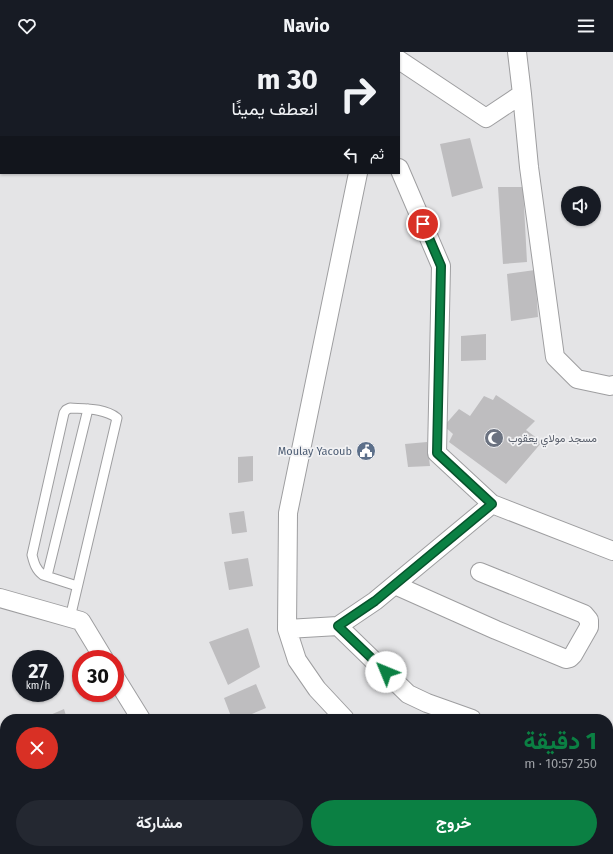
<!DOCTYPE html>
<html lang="ar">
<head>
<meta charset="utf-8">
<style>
	body { margin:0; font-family:"Fira Sans",Vazirmatn,sans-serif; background:#242831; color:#f1f3f6; direction:rtl; height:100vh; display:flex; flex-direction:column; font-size:15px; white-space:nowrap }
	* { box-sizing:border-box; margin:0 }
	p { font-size:13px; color:#9ea1a6 }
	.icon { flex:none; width:22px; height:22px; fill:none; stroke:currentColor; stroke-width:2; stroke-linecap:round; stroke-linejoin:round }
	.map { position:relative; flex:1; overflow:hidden; direction:ltr }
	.panel { position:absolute; left:0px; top:662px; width:613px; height:140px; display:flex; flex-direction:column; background:#171b24; border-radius:16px 16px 0 0; box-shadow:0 1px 3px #0004; direction:rtl }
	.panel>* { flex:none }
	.hud { position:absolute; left:0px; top:0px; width:400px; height:122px; box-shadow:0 1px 3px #0004; direction:rtl; background:#171b24; color:#f1f3f6; overflow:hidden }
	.fabs { position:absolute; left:561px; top:134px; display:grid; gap:8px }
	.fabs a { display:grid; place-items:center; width:40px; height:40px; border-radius:50%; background:#171b24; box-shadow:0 1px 3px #0004; font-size:20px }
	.speed { position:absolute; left:12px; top:598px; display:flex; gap:8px; font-size:20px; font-weight:700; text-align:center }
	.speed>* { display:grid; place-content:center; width:52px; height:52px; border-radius:50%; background:#171b24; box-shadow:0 1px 3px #0004; line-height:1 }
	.speed small { font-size:10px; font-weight:400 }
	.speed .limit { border:6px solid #d22; background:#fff; color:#111 }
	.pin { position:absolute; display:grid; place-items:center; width:34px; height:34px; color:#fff; margin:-17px; border:2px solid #fff; border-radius:50%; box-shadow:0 1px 4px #0007 }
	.me { position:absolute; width:44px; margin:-22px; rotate:315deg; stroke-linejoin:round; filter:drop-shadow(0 0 3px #0008) }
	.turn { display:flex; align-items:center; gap:14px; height:84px; padding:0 16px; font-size:18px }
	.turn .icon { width:52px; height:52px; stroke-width:2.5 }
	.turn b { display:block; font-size:28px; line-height:34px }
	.then { display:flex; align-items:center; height:38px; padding:0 16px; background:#0003; gap:8px; font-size:15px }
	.round { display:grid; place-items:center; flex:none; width:42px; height:42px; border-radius:21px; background:#242831 }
	.overview { display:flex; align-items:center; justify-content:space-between; height:68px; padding:0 16px }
	h1 { font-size:24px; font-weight:700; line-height:30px; color:#0b8043 }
	.primary-button { display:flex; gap:8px; margin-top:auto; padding:8px 16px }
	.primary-button a { flex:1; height:46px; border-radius:24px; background:#0b8043; color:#fff; font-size:16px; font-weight:700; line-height:46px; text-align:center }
	.primary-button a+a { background:#242831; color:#f1f3f6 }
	header { display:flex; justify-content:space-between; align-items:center; height:52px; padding:0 16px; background:#171b24; font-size:18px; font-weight:700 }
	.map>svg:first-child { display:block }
</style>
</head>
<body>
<header><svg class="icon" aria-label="menu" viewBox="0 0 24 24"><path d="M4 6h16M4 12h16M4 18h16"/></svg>Navio<svg class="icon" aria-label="heart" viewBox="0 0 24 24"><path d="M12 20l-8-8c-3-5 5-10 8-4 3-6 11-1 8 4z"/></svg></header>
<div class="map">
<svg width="613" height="802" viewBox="0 0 613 802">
	<rect width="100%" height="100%" fill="#e4e4e6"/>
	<path fill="#bebdbf" d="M470,86L483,136L452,145L440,92Z
		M498,135H523L527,210L503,212Z
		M535,218L538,265L511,269L507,222Z
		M486,282V308L461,309V284Z
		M496,343L535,369L526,378L542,390L506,432L449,390L453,382L444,374L459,357L470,364L484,344L493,348Z
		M427,390L430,414L408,415L405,392Z
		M253,404V429L238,431V405Z
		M244,459L247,480L232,482L229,461Z
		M248,506L253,534L229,538L224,510Z
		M248,576L260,615L228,633L209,590Z
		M256,632L266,656L240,667H232L224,646Z
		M64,657L67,667H41Z"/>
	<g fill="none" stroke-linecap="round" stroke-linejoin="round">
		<g stroke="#9e9ea0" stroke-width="11">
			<path id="service" d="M47,524L88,357
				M70,566L117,366C104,356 86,357 70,356L66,358L64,361L32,503C34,511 36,518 43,523L77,534"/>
		</g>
		<g stroke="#9e9ea0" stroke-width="20">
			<path id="minor" d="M311,0L312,1
				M399,8L486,66L522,42L517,0
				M522,42L529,115L555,305L577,327L610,334L613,333
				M399,116L441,214L437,401L492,452L613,499
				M395,533L496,578L566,607L570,606L573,603L589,575V568L584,562L480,520
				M0,546L81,569L104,607
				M338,574L408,642L427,651L472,667
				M287,577L338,574L375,549L492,452
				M115,625L141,667
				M345,667L317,637L297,608L287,577L288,461L358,121
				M421,797L436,802
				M562,797L576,800L580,802"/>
		</g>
		<g stroke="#9e9ea0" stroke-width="24">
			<path id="tertiary" d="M40,1L41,0
				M0,64L1,62"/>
		</g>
		<use href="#service" stroke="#fff" stroke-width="9"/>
		<use href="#minor" stroke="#fff" stroke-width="18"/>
		<use href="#tertiary" stroke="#fff" stroke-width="22"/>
	</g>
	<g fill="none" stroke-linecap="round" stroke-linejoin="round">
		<g stroke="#07532c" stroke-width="10">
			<path id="route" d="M386,620L338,574L375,549L492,452L437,401L441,214L423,172"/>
		</g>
		<use href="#route" stroke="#0b8043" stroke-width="7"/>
	</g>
	<defs>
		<g id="mosque-disc" transform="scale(1)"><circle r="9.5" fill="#6b7280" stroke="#f1f1f3"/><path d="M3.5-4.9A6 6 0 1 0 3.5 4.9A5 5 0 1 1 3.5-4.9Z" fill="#fff"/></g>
		<g id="civic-disc" transform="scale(1)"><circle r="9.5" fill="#5c6f8a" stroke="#f1f1f3"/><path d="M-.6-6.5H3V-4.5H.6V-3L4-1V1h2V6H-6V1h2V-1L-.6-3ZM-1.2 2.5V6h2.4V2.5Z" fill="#fff"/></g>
	</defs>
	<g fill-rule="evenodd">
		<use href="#mosque-disc" x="494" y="386"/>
		<use href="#civic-disc" x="366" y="399"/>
	</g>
	<g text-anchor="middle" stroke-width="3.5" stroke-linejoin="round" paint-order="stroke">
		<g font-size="11" fill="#5b616d" stroke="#f1f1f3" text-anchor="start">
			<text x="508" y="390">مسجد مولاي يعقوب</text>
		</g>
		<g font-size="11" fill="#4e5e75" stroke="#f1f1f3" text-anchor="end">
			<text x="352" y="403">Moulay Yacoub</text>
		</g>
	</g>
</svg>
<div class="fabs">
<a><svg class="icon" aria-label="sound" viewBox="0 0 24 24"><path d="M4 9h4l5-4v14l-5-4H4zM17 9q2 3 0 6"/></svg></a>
</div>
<div class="speed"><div>27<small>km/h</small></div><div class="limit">30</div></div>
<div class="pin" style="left:423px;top:172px;background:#d93025"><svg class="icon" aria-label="arrive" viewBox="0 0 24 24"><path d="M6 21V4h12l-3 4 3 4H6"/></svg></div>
<svg class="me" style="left:386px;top:620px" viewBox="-20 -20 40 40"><circle r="19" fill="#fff"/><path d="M0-13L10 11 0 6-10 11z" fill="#0b8043"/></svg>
<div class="hud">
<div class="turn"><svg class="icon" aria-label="right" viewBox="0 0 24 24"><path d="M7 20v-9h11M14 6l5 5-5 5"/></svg><div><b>30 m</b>انعطف يمينًا</div></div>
<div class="then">ثم<svg class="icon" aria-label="left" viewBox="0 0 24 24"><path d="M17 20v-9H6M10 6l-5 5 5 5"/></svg></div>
</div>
<section class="panel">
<div class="overview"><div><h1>1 دقيقة</h1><p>250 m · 10:57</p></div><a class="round" style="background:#d93025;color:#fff"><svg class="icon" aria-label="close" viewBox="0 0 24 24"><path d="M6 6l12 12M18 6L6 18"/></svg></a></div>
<div class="primary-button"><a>خروج</a><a>مشاركة</a></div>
</section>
</div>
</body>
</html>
